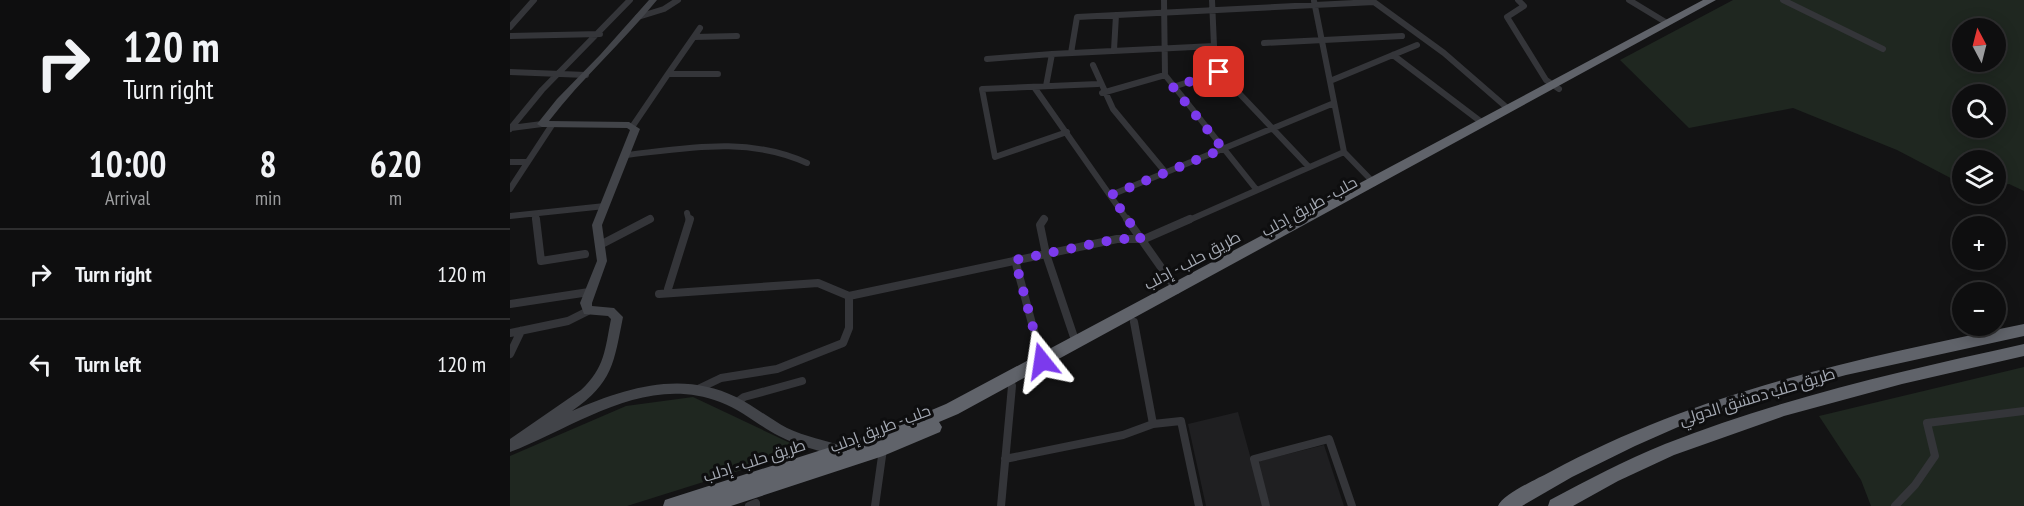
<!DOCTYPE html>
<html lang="en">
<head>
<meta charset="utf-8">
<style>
	body { margin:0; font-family:"PT Sans Narrow",Cairo,sans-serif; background:#171718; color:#f1f3f6; height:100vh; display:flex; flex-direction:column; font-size:22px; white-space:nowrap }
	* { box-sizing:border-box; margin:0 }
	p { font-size:20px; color:#9b9c9e }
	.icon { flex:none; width:33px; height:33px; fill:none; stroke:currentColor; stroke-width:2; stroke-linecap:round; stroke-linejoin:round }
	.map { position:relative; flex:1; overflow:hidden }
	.sheet { display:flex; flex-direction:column; background:#0e0e0f; width:510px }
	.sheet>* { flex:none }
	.banner { background:#0e0e0f; color:#f1f3f6; overflow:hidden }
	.needle { width:39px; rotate:353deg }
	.buttons { position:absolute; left:1442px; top:18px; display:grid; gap:12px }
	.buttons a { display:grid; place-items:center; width:54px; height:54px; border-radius:50%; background:#0e0e0f; box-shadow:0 3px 15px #0003,0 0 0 2px #2e2e2f; font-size:30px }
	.pin { position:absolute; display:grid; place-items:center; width:51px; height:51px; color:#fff; margin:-26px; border-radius:12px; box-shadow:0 3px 9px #0006 }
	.me { position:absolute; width:66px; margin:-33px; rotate:345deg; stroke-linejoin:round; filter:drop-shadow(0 0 4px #0008) }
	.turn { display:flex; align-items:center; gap:21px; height:126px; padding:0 24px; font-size:27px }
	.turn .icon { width:78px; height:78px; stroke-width:2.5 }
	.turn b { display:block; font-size:42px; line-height:51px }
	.eta { display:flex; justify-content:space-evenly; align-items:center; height:102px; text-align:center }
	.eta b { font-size:36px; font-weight:700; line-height:42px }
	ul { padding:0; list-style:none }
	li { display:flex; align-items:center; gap:18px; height:90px; padding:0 24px; border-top:2px solid #2e2e2f }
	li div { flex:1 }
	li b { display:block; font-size:22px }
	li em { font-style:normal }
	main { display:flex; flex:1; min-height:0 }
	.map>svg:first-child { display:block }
</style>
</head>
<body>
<main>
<section class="sheet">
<div class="banner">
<div class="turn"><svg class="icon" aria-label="right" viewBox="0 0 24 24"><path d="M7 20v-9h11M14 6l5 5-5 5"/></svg><div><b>120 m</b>Turn right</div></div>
</div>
<div class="eta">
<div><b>10:00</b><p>Arrival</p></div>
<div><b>8</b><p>min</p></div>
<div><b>620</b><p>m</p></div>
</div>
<ul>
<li><svg class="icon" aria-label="right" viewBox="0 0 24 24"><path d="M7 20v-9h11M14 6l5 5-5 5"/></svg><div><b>Turn right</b></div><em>120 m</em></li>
<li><svg class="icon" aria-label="left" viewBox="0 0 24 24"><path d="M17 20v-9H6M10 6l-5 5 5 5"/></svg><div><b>Turn left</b></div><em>120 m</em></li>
</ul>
</section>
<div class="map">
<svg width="1514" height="506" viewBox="0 0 1514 506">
	<rect width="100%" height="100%" fill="#131314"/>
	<path fill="#1f1f21" d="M728,412L754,506H696L678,424Z
		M814,445L834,506H760L747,465L750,461Z"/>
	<path fill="#1f2720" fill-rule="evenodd" d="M1223,0H1514V191L1499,184L1485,187V160H1452V184L1387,150L1283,108L1179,128L1110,60ZM1452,28H1485V62H1452ZM1452,94H1485V128H1452Z
		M1514,367V506H1361L1351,480L1309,416Z
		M183,397L295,450L117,506H0V456L116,406Z"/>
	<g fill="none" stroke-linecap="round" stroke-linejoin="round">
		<path stroke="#343539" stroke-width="6" d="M654,0L655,75L746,189
			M1008,0L1014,6L997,17L1036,80L1049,89
			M1119,0L1157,23
			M1273,0L1373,49
			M804,1L834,152L864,183
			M128,17L154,9L168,0
			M0,27L24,0
			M0,36L90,34
			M184,37L227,36
			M754,43L892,36
			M604,50L606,15
			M561,53L567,17L864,2L934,53L995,106
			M883,55L970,121
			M477,59L542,54
			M583,65L603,109L656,173
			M0,72L76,75
			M158,74L190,28
			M820,81L907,45
			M536,86L542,54L704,46L702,0
			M524,87L618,221
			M663,87L709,72L798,166
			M592,93L655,75
			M122,127L158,74H208
			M1,128L32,124
			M0,129L32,90L120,0
			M557,132L485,157L472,89L588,84
			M116,155C178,148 238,136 297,163
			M0,162H16
			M0,189L42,125
			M601,195L824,103
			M177,213L179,221
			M25,215L26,221
			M0,216L95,206
			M137,221L140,219
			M677,221L834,152"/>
		<path stroke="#343539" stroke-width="8" d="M26,219L31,261L75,254
			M534,219L530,225L536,254L566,343
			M617,219L667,290
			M632,240L680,219
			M90,245L140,219
			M505,260L532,361
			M158,289L180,219
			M149,294L308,283L339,296V328L333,343L267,369L211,378L188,389
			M339,296L607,239H631
			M0,304L79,292
			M624,322L643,424L671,421L689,506
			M0,333L58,321L78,311
			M0,354L11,331
			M226,403L234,397L292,381
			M495,459L613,435L643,424
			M239,506L246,503V506
			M365,506L373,449
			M491,506L502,386
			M756,506L744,459L819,439L842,506
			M1385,506L1405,485L1425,456L1417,423L1514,411"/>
		<path fill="#424449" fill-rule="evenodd" d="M139,0H147C113,42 72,78 39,121L119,122L130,129L92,225L97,261L82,303V306L104,308L113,317C104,362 103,383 62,411C115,388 171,370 226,397C244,406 260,419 277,428C295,437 316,440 334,447L336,451L334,455L330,457C310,451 288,446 269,436C249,426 232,410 210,402C135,373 66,427 0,452V439L71,390C95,368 95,349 101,319L98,316L74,314L70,303L87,261L82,225L120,130L117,128L32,127L27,124L47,99L90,55Z"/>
		<path fill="#60636a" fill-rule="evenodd" d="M1193,0H1206L448,414L429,422L432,427L430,432L373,456L221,506H153L155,500L161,498L374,430L436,404Z
			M1514,324V336L1336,375L1248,399L1168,427L1125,446L1062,477L1012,506H988C993,494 1027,479 1040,472C1191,390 1347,359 1514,324Z
			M1514,344V356L1392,384L1274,416L1164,455L1108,481L1063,506H1038L1040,500C1078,480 1115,460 1155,444C1271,398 1392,371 1514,344Z"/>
	</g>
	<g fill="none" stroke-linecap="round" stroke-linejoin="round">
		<path stroke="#7c3aed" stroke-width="10" stroke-dasharray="0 18" d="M532,361L505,260L607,239H631L601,195L713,149L663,87L709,72"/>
	</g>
	<g text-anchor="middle" stroke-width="6" stroke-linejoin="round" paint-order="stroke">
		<g font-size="16" fill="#a5aab4" stroke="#0e0e0f">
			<text transform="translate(799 206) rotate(-29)" y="6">حلب - طريق إدلب</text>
			<text transform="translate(682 260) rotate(-28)" y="6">طريق حلب - إدلب</text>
			<text transform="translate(1247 396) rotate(-17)" y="6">طريق حلب دمشق الدولي</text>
			<text transform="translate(370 428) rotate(-21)" y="6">حلب - طريق إدلب</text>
			<text transform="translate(244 460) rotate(-18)" y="6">طريق حلب - إدلب</text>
		</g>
	</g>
</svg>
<div class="buttons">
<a><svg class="needle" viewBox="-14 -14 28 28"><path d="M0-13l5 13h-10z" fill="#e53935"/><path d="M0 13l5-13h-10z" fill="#9b9c9e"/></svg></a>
<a><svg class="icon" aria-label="search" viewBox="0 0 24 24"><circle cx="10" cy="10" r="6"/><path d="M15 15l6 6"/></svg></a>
<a><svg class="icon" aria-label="layers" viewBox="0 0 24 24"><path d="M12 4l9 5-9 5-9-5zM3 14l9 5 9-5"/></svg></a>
<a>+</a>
<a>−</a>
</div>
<div class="pin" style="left:709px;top:72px;background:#d93025"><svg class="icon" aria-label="arrive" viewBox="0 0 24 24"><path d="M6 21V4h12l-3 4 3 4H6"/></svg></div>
<svg class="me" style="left:532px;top:361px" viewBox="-20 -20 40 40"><path d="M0-17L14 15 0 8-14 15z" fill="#7c3aed" stroke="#fff" stroke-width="4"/></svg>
</div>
</main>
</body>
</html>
